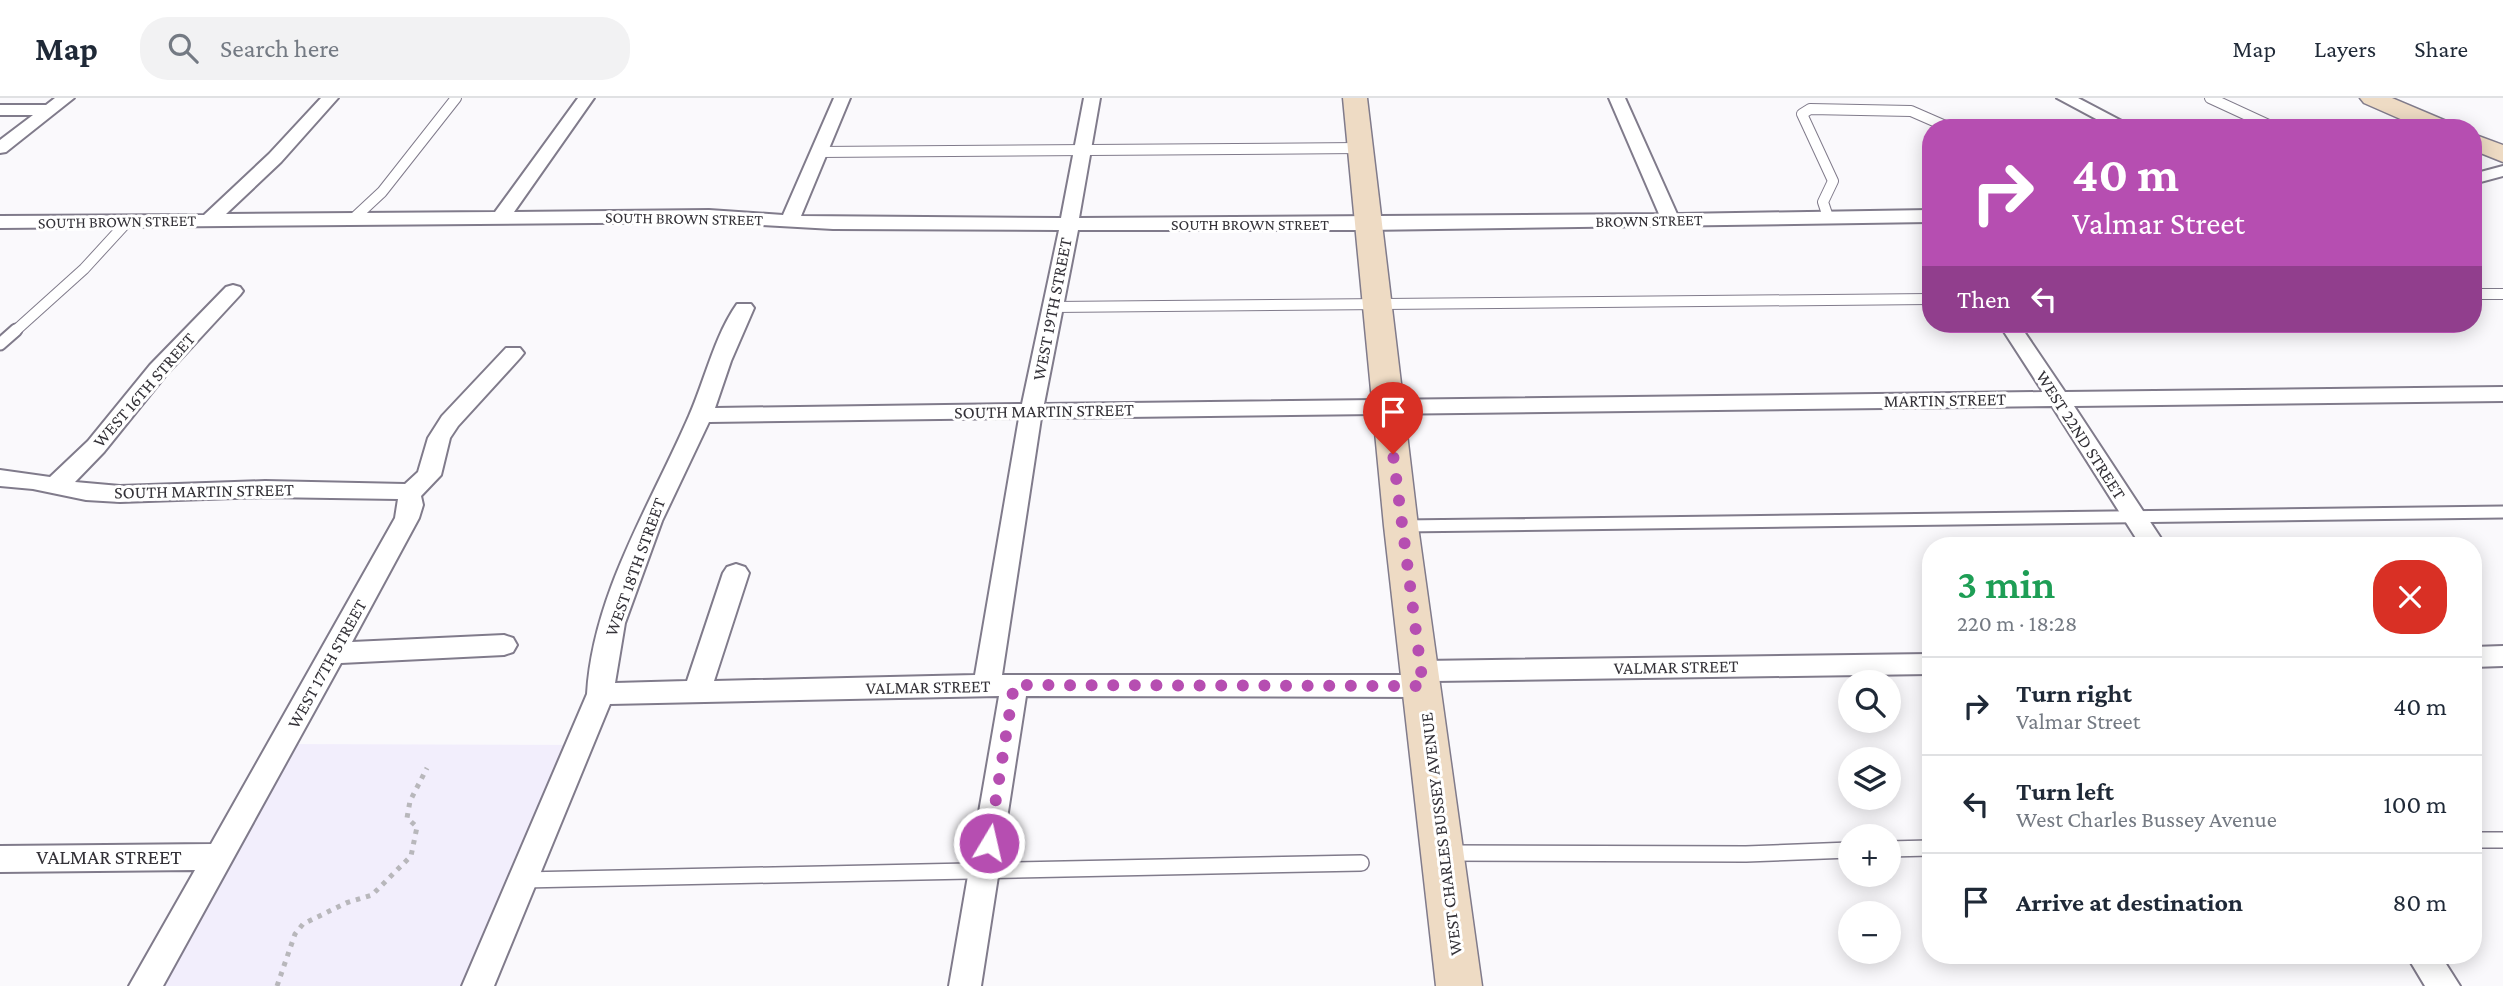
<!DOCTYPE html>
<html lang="en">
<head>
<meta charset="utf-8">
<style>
	body { margin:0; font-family:"Crimson Pro",serif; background:#f2f2f3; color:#1f2937; height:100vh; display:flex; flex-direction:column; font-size:26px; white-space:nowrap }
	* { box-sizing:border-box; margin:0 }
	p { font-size:23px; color:#747a83 }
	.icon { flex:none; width:38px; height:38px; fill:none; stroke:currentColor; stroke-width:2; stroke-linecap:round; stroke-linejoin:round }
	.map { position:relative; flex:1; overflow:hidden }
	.drawer { position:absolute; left:1922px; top:439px; width:560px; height:427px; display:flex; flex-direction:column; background:#fff; border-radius:28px; box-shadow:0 4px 18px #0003 }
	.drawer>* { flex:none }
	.guide { position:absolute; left:1922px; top:21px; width:560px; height:214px; border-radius:28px; box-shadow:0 4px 18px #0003; background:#b64eb1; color:#fff; overflow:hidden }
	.controls { position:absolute; left:1838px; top:572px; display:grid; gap:14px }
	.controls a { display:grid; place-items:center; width:63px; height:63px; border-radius:50%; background:#fff; box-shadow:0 4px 18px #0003; font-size:35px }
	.pin { position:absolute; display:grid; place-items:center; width:60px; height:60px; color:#fff; margin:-72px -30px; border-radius:50% 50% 50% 0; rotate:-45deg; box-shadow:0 0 7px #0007 }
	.pin .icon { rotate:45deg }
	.me { position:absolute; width:77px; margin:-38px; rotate:9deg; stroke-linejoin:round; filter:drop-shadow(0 0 5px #0008) }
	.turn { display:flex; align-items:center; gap:24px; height:147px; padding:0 35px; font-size:32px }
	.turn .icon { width:91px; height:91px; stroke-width:2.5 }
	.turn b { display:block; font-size:49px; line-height:60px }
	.then { display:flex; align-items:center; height:66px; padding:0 35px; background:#0003; gap:14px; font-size:26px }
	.round { display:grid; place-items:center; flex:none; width:74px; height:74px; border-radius:28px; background:#f2f2f3 }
	.overview { display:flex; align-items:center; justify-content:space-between; height:119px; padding:0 35px }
	h1 { font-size:42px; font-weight:600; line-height:52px; color:#1e9e55 }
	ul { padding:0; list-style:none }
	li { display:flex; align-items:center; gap:21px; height:98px; padding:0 35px; border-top:2px solid #e0e1e3 }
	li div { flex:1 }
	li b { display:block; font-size:26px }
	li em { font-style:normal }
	header { display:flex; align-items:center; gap:42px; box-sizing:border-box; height:98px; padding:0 35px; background:#fff; border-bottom:2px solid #e0e1e3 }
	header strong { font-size:33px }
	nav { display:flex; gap:38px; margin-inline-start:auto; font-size:24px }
	.search { width:490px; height:63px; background:#f2f2f3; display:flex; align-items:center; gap:18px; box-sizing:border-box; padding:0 24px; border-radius:28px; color:#747a83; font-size:26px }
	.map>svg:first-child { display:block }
</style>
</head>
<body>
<header>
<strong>Map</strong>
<div class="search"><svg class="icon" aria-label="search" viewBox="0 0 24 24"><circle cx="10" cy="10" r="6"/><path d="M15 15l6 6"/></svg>Search here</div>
<nav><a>Map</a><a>Layers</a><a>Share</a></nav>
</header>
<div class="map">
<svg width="2503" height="888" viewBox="0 0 2503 888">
	<rect width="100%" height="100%" fill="#faf9fc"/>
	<path fill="#f2eefc" d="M283,646L580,647L478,888H144Z"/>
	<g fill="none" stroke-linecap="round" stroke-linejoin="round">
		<g stroke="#807b8b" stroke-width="12">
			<path id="lane-far2" d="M2210,0L2275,30
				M819,54L1360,50
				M1828,119L1823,104L1833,83L1802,16L1810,11L1911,13L1950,30
				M353,121L382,94L456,0
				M2473,196H2503
				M1054,209L1930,201
				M14,234L84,171L128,123"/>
		</g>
		<g stroke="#807b8b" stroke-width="15">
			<path id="lane-far1" d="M0,246L16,232
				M1402,428L2503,414"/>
		</g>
		<g stroke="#807b8b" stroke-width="18">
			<path id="lane" d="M2473,742H2503
				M1888,751L1930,750
				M1448,755L1746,756L1850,752
				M523,782L1361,765"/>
		</g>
		<g stroke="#807b8b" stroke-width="4">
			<path id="street" d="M55,0H74L6,54L0,55V42L33,17H0V7H46Z
				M321,0H338L281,64L226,116L495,114L578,0H594L514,114L709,112L783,117L834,0H850L801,118L1061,120L1084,0H1100L1079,120L1659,116L1609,0H1625L1677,116L1930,112V124L1367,132H1078L1044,306L2043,294L1999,226H2019L2065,294L2503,289V303L2074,308L2166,448H2141L2052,308L1041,320L1002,577H1411L1409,573L1413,566L1422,563L1930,556V576L1434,583L1437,588L1433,595L1423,599L1026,598L981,888H949L999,598L610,606L494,888H462L587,596C593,496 650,408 689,318C705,282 714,239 737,206H751L754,210L731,263L715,310L1022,306L1059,132L833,131L709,124L0,130V118L204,117L269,56ZM1019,320L975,577L714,583L749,475L745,469L736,466L727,469L723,475L687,583L615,585L625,525L662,423L709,324Z
				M2057,0H2078L2135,30H2113Z
				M2503,68V78L2473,86V76Z
				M233,187L240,189L243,193L240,197L166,277L104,354L75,384L120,388L265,383L405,386L418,374L428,340L442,318L506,250H520L524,255L520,260L458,328L450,340L441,377L421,398L423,407L419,420L352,544L504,537L513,540L517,547L513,554L504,557L341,565L163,888H129L195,772L0,774V748L211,746L395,420L398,401L265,399L120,404L86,402L33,391L0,388V372L50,379L88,343L150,267L226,189Z
				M2503,548V568L2473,569V549Z
				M2407,858H2441L2460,888H2425Z"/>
		</g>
		<g stroke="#807b8b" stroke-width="3">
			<path id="secondary" d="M1343,0H1367L1418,428L1482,888H1436L1384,428Z
				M2360,0H2392L2451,25L2454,30H2421L2364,5Z
				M2473,36L2503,47V64L2473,52Z"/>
		</g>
		<path stroke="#b8b7bb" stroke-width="5" stroke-dasharray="4.5 6" stroke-linecap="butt" d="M277,888L295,836L303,826L346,805L372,797L411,758L417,729L407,720L410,703L427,670"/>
		<use href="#lane-far2" stroke="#fff" stroke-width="10"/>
		<use href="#lane-far1" stroke="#fff" stroke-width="11"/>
		<use href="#lane" stroke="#fff" stroke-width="15"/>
		<use href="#street" fill="#fff" fill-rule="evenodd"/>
		<use href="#secondary" fill="#eedbc4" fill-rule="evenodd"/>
	</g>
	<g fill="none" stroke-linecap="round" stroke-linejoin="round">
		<path stroke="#b64eb1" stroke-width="12" stroke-dasharray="0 21.6" d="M989,745L1014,587L1423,588L1393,356"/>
	</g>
	<g text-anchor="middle" stroke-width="6" stroke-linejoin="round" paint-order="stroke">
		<g font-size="16" fill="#343238" stroke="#fff">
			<text transform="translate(684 120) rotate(1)" y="6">SOUTH BROWN STREET</text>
			<text transform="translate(1649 122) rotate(-1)" y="6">BROWN STREET</text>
			<text transform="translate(117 123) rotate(-1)" y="6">SOUTH BROWN STREET</text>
			<text x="1250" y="132">SOUTH BROWN STREET</text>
		</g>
		<g font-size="18" fill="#343238" stroke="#fff">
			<text transform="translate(1052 211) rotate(-79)" y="6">WEST 19TH STREET</text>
			<text transform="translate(144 292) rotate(-49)" y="6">WEST 16TH STREET</text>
			<text transform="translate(1945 302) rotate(-1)" y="6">MARTIN STREET</text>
			<text transform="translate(1044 313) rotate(-1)" y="6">SOUTH MARTIN STREET</text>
			<text transform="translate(2081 337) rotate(57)" y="6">WEST 22ND STREET</text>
			<text transform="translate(204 393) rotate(-1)" y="6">SOUTH MARTIN STREET</text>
			<text transform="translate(635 469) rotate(-70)" y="6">WEST 18TH STREET</text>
			<text transform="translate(327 566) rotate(-61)" y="6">WEST 17TH STREET</text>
			<text transform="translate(1676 569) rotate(-1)" y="6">VALMAR STREET</text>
			<text transform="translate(928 589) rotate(-1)" y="6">VALMAR STREET</text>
			<text transform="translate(1441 736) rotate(-97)" y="6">WEST CHARLES BUSSEY AVENUE</text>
		</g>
		<g font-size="21" fill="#343238" stroke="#fff">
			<text x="109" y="766">VALMAR STREET</text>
		</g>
	</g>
</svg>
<div class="controls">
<a><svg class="icon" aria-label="search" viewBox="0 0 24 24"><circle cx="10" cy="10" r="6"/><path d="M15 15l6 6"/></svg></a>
<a><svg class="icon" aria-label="layers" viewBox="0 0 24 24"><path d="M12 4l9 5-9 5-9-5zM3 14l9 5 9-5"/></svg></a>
<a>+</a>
<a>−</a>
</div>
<div class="pin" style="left:1393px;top:356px;background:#d93025"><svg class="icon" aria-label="arrive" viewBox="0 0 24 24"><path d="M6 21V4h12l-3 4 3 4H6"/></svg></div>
<svg class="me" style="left:989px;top:745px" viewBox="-20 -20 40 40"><circle r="17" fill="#b64eb1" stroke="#fff" stroke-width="3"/><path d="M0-11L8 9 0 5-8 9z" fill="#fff"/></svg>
<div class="guide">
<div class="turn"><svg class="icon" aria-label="right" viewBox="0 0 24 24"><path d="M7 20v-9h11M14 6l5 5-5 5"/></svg><div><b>40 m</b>Valmar Street</div></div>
<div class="then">Then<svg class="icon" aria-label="left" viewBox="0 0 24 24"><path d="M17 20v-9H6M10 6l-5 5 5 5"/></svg></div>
</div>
<section class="drawer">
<div class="overview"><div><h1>3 min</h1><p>220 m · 18:28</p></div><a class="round" style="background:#d93025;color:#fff"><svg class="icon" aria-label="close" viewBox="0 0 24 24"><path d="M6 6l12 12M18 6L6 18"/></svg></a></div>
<ul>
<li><svg class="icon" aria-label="right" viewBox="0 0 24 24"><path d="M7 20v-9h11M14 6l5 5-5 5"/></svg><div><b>Turn right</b><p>Valmar Street</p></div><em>40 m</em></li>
<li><svg class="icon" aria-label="left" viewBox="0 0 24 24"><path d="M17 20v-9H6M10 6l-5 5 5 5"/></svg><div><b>Turn left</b><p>West Charles Bussey Avenue</p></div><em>100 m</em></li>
<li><svg class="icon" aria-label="arrive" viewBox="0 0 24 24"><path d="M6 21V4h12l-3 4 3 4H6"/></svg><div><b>Arrive at destination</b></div><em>80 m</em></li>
</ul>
</section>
</div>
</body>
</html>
